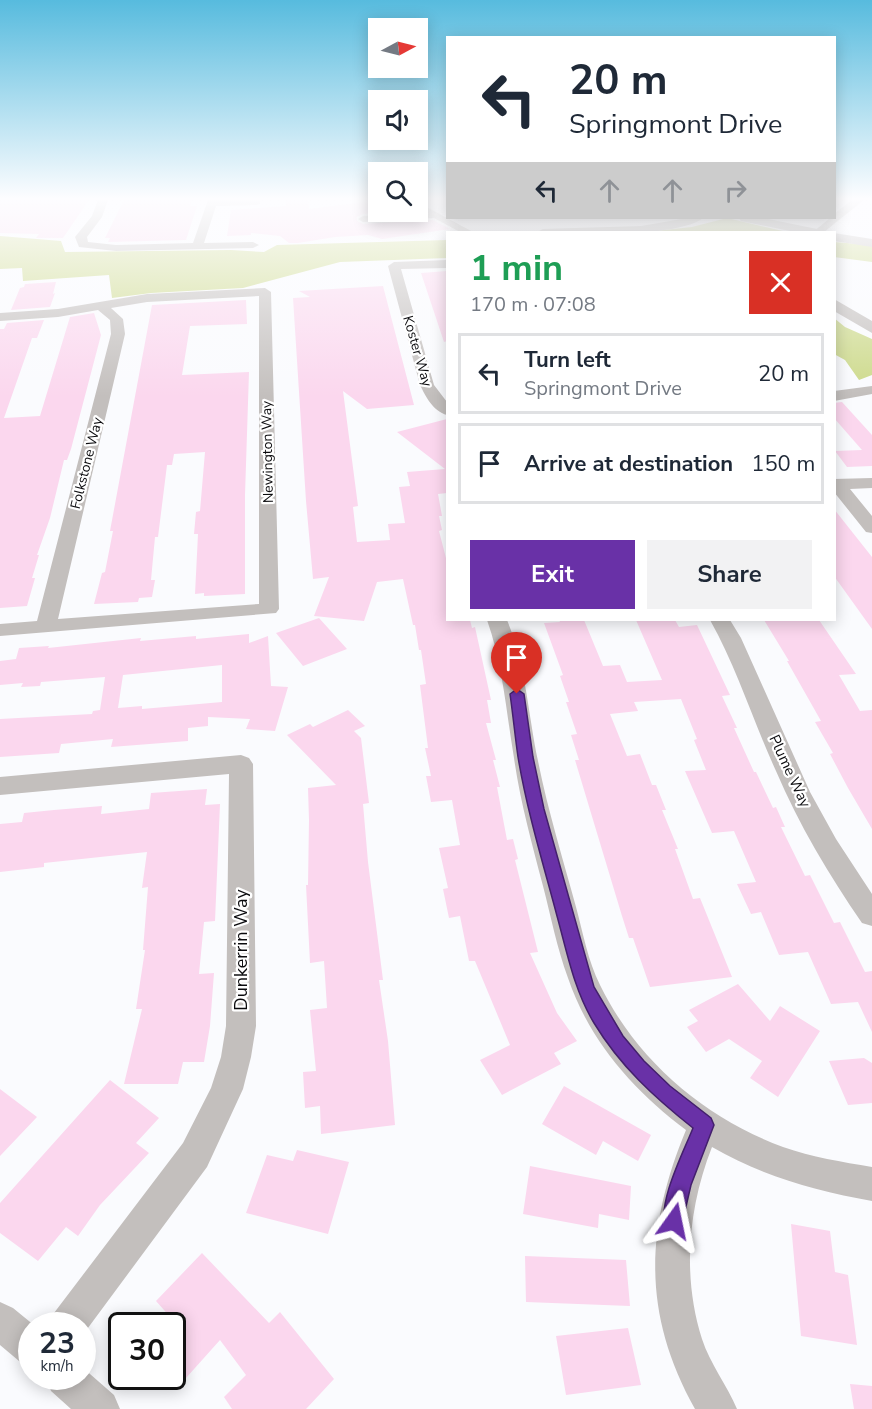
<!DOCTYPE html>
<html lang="en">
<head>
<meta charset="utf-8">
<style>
	body { margin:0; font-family:"Nunito Sans",sans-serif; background:#f2f2f3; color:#1f2937; height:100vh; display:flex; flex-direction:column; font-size:22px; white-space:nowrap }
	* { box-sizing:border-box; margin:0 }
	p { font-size:20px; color:#747a83 }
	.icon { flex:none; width:33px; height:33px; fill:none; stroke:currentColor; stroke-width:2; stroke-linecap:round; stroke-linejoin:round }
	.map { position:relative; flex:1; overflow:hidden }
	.panel { position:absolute; left:446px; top:231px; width:390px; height:390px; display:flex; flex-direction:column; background:#fff; border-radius:0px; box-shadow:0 3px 15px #0003 }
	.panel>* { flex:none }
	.banner { position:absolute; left:446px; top:36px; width:390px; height:183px; border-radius:0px; box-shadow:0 3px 15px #0003; background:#fff; color:#1f2937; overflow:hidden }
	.needle { width:39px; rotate:83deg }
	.tools { position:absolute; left:368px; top:18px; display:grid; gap:12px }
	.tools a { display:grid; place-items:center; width:60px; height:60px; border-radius:0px; background:#fff; box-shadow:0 3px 15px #0003; font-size:30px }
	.speed { position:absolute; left:18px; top:1312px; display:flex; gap:12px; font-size:30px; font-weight:700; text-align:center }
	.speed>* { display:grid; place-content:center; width:78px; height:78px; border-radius:50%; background:#fff; box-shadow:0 3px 15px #0003; line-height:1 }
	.speed small { font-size:15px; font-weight:400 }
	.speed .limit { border:3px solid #111; border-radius:9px; background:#fff; color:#111 }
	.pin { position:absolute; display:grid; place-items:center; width:51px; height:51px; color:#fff; margin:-62px -26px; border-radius:50% 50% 50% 0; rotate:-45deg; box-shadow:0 0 6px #0007 }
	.pin .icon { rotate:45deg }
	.me { position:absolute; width:66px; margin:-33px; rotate:12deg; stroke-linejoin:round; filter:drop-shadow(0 0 4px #0008) }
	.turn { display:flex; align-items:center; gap:21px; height:126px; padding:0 24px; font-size:27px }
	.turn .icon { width:78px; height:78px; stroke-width:2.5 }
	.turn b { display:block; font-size:42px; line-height:51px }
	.lanes { display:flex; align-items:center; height:57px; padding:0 24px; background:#0003; justify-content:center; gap:30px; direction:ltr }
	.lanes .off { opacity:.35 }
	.round { display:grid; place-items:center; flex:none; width:63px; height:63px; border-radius:0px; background:#f2f2f3 }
	.head { display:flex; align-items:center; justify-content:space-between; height:102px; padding:0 24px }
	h1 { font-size:36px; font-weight:700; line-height:45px; color:#1e9e55 }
	.button { display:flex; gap:12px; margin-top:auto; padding:12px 24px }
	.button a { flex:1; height:69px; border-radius:0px; background:#6931a7; color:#fff; font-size:24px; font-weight:700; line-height:69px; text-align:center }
	.button a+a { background:#f2f2f3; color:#1f2937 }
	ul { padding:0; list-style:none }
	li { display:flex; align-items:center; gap:18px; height:81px; margin:0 12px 9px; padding:0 12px; border:3px solid #e0e1e3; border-radius:0px }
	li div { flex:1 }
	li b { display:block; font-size:22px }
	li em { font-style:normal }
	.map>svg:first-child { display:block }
</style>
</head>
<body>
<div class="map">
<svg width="872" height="1409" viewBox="0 0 872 1409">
	<rect width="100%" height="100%" fill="#fafbfe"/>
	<path fill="#ccd989" d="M727,218L787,232H646L692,227Z
		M0,236L61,241L65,252L231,250L264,252L277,245L447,240V258L340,262L243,288L151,293L112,298L109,275L23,281L22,268L0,269Z
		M834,242L872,245V262L834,257Z
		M834,318L845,327L872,339V375L859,380L845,360L834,354Z"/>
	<path fill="#fbd7ee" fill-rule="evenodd" d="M0,200H89L63,238H36L39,234L0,233Z
		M124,200H192L190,206H197L186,240L108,242L110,238H105Z
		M286,200H308L309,209L378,200V212H397L363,214L357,217V221L363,224L433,220L450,229L382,239L368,235L335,237L298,243H289L280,236L251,233V235L227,236L231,210L286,206Z
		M447,271V341L444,342L421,273Z
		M56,282L53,294L55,293L50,307L11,310L20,288L24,287L25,284Z
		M383,286L414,405L367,409L343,391L358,506L353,507L357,542L390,540L388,524L405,523L399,487L410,486L407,472L445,469L397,432L447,419V493L438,494L442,516H439L442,530L439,531L447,562V620H470L472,628L475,627L491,700H487L491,723H486L496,760H493L500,787H497L507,840L513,839L518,859L515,860L538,952L530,953L557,1013L577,1041L554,1053L561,1064L502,1095L480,1060L510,1045L475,961H469L460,916L449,918L443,889L448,888L439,848L460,845L452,800L431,802L426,776H431L425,748H428L420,685L426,684L421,650H419L415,625H413L403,579L377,582L364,621L314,616L329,577L313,579L306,501L293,298L310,297L299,291Z
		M246,300L247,324L190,326L182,375L249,372L245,495V594L204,596V593L195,594L198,534H194L196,512L200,511L205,452L174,454L172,465H167L158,537H155L151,580H155L152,597L139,598L138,602L94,604L102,573L105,572L113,531H110L152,305Z
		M94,313L101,335L71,449L67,460H64L50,518L37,555H39L32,578H35L27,606L0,608V329H4L7,323L44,320L37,338H32L4,418L40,416L70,317Z
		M842,402L872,435V466L847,467L835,451L862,450L834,418V403Z
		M834,509L872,557V629L834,576Z
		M319,618L347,649L303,666L276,633Z
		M559,620H584L603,666L620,665L627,682L662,680L636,620H675L679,627L697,625L730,695L722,696L737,728H734L754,772H756L773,808L776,807L785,827H781L805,876L810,875L834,923L840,922L865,972L872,971V1032L858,1002L831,1004L808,952L779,955L761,912L751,914L737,884L756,882L734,831L712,833L685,771L706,770L694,740L697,739L681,699L634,702L638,711L610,714L627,756L640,754L652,785H656L666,810H662L678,849H675L693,899L700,898L732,977L650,987L633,938H629L622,916L575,760H579L571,735L577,734L566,702H569L560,676L563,675L544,623L560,622Z
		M764,620H819L856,674L839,675L860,711L872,710V829L848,788L830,754L833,753L815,722L821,721L787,661H789Z
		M249,634V643L268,636L271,686L288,687L275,731L246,729L250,719L208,717V726L188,728V741L111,747L113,739L61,744L59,753L0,757V719L92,714L93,711L100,710L105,677L41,682L40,686L21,687L23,683L0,685V661L16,659L19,648L49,646L48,648L141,638L140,641L196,636V639ZM222,665V702L142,709V706L118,708L123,675Z
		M348,710L365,726L354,731L361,738L369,803L363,804L368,862L383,980H379L388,1041L395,1125L321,1134L320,1106L305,1108L303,1072L316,1071L310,1010L327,1008L324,961L310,963L306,885H308L309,820L308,788L336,785L287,735L310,724L313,727Z
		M207,789L205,805L220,804L215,921L204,922L199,974L214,973L210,1026L204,1062H183L178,1084H124L142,1009H136L145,950H143L148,887L142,888L147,852L44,863V867L0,872V824L22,822L24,813L54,810L102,806L101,814L149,809L151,793Z
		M738,984L770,1021L780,1006L820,1031L778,1097L750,1078L762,1061L729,1039L706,1052L687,1027L698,1021L689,1010Z
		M864,1058L872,1063V1103L848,1105L829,1061Z
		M110,1080L159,1118L136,1143L149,1153L100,1205L78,1236L66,1227L38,1261L0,1233V1203Z
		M564,1086L651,1135L638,1161L603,1141L596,1155L542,1124Z
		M0,1089L37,1117L0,1156Z
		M297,1150L349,1162L328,1234L246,1213L267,1155L293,1161Z
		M530,1166L631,1186L629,1220L599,1214L598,1228L523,1214Z
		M791,1224L830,1231L835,1272L848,1275L857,1345L801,1336Z
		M202,1253L269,1323L280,1312L334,1379L306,1409H232L224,1397L246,1375L220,1340L186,1378L172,1362V1319L156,1301Z
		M525,1256L626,1260L630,1306L526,1302Z
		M628,1328L641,1385L566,1395L556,1336Z
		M850,1384L872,1386V1409H854Z"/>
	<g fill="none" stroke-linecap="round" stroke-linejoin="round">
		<path fill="#c3bfbd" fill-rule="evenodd" d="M98,200H108L102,217L87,237L88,242L116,245L193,243L208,200H260V204L256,205L216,206L204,243L253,242L259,245L253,248L116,251L79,247L75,237L92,216Z
			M852,200H864L824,232H813L830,218H834V214Z
			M421,204L473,232H460L434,218L363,222L358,219L363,216L423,212L417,209V205Z
			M688,218H703C681,237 569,236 537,232L543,229L641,226Z
			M447,260V268L401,269L434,385L447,402V415C433,411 426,397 420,385L388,266L394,262Z
			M265,288L271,292L279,609L276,613L0,636V624L37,621L111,334L110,320L98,310L58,317L0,321V313L58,309L147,294ZM259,296V604L58,619L125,334L123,319L111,308L147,302Z
			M872,386V394L834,401V391Z
			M872,478V488L850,489L872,516V533L866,532L834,492V479Z
			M487,620H507C526,666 528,713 538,761C548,811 563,859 576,907C583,933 588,961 600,985C637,1061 705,1118 783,1147C812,1157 842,1162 872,1167V1201C815,1191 762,1176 712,1147C688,1208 682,1276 702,1339C710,1364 727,1385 737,1409H695C642,1314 645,1229 686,1130C633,1090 590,1042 568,978C557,948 551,917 543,886C532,844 520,801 514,758C506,711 503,665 487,620Z
			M710,620H730L741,638L810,792L836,839L872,894V926L862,923C829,875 799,825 776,771C753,721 737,668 710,620Z
			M241,755L249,758L253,764L256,1026L251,1057L243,1089L207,1167L82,1336V1326H48L54,1313L183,1143L211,1088L221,1057L226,1026L229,774L0,795V777Z
			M0,1302L13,1308L35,1326H32V1367L19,1361L0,1345Z
			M82,1367L114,1395L120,1409H71L51,1391L46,1377H82Z"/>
		<path fill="#c3bfbd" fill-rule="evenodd" d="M739,218H763L817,229L819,232H795L741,221Z
			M834,233L872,239V247L834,241Z
			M834,299L872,321V333L834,311Z"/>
	</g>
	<linearGradient id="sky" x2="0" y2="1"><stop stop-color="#57bbde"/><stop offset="0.5" stop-color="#fdfdff"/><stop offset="1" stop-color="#fdfdff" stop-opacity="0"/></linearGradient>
	<rect width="872" height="397" fill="url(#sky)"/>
	<path fill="#6931a7" stroke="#44206d" stroke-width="1.5" d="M517,689L524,694L533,757L544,809L594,987L623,1036L644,1061L670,1086L711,1118L714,1125L691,1185L681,1228L674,1231L666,1228C656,1205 684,1151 693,1128C654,1097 620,1066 594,1023C574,990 567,952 557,916C543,863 527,811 518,757C515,736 513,715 510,694Z"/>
	<g text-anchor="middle" stroke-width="4.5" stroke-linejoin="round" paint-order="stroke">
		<g font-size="14" fill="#0b0b0e" stroke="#fff">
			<text transform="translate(418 351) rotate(74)" y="5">Koster Way</text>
			<text transform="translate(267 452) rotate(-91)" y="5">Newington Way</text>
			<text transform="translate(86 463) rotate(-76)" y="5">Folkstone Way</text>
		</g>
		<g font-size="15" fill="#0b0b0e" stroke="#fff">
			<text transform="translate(790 771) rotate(65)" y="5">Plume Way</text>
		</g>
		<g font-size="18" fill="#0b0b0e" stroke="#fff">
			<text transform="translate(241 950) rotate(-90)" y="6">Dunkerrin Way</text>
		</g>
	</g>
</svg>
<div class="tools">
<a><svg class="needle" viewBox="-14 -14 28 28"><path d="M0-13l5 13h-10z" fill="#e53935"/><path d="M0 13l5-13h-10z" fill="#747a83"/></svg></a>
<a><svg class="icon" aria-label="sound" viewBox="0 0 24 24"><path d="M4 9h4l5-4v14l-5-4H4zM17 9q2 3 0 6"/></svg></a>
<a><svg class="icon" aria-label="search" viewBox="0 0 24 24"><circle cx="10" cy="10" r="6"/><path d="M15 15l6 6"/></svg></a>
</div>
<div class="speed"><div>23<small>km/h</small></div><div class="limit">30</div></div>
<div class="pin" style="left:517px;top:694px;background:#d93025"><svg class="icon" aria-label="arrive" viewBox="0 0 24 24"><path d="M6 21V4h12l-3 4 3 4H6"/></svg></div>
<svg class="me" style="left:674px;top:1221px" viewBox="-20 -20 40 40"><path d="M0-17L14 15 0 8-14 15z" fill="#6931a7" stroke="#fff" stroke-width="4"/></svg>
<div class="banner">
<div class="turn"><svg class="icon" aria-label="left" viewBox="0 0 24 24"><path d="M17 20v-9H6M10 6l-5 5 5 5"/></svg><div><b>20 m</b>Springmont Drive</div></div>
<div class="lanes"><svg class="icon" aria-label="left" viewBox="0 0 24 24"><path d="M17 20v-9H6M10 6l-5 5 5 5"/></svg><svg class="icon off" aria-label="ahead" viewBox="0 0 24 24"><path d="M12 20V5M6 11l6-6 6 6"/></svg><svg class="icon off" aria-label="ahead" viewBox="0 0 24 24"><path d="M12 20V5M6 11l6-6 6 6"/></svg><svg class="icon off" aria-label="right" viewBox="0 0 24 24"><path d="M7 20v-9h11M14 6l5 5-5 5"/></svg></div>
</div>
<section class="panel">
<div class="head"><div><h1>1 min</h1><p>170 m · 07:08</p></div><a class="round" style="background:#d93025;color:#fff"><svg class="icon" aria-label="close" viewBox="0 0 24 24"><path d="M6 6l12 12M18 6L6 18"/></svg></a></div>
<ul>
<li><svg class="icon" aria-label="left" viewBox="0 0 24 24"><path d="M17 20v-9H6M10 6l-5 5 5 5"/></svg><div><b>Turn left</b><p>Springmont Drive</p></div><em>20 m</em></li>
<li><svg class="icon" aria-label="arrive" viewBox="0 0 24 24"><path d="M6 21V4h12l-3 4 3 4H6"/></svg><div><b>Arrive at destination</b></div><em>150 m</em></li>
</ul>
<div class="button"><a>Exit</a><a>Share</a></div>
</section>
</div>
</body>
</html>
